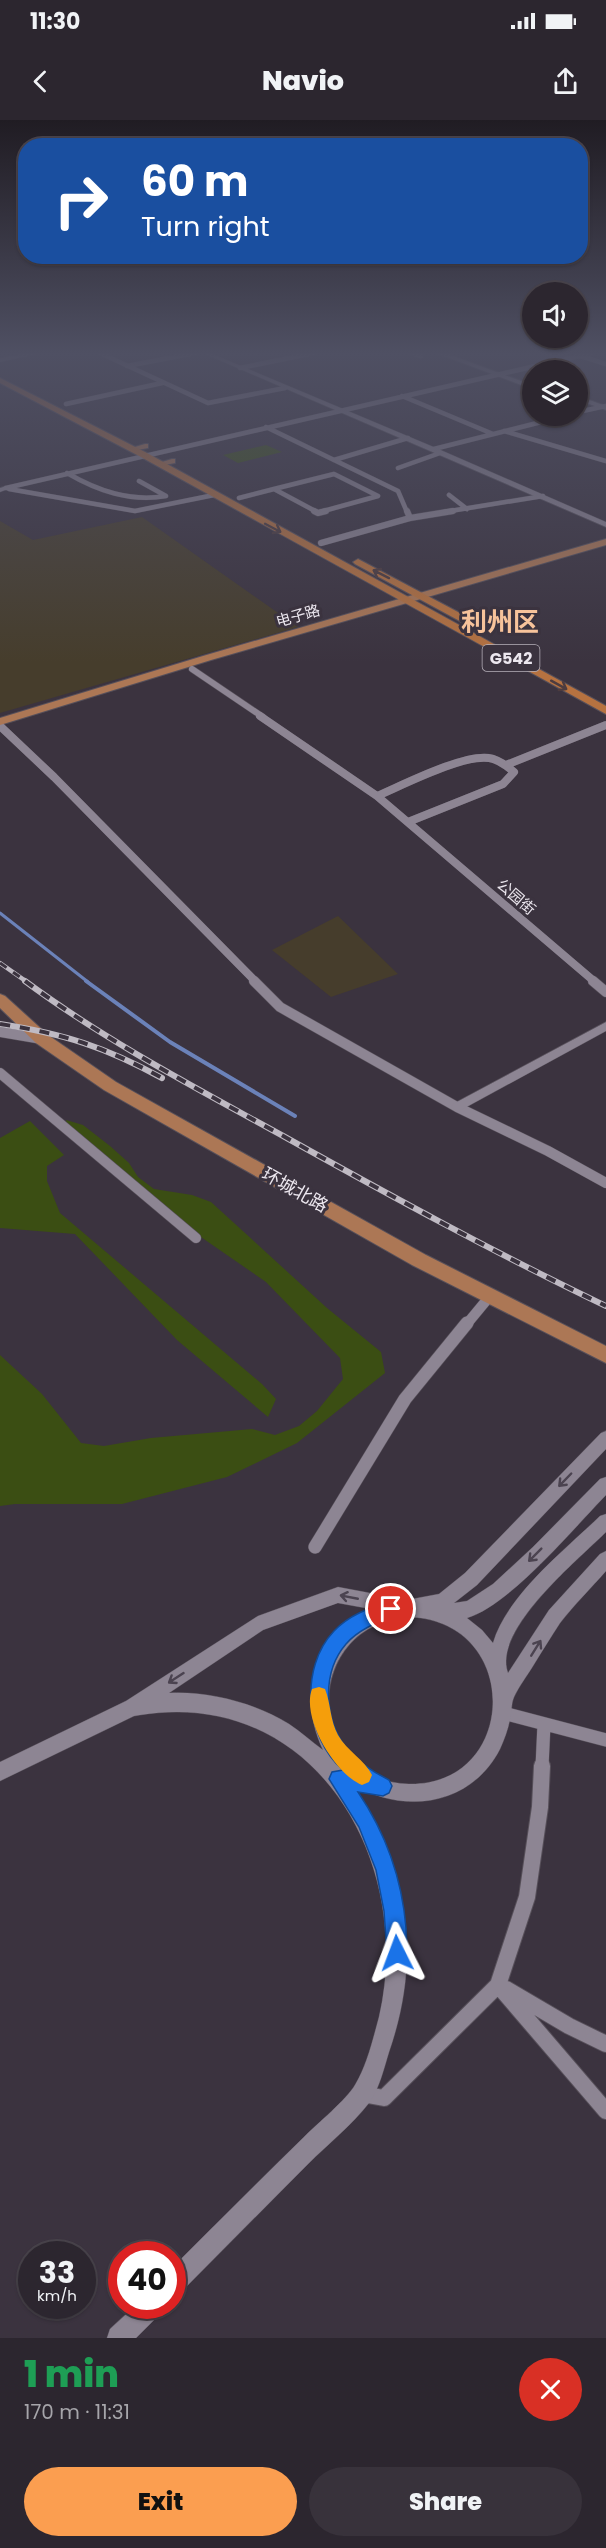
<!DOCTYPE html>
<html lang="en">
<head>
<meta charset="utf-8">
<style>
	body { margin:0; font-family:Poppins,"Noto Sans SC",sans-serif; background:#38323b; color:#f1f3f6; height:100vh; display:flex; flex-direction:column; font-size:22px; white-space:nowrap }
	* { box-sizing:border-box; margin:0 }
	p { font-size:20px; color:#a6a5aa }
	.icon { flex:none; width:33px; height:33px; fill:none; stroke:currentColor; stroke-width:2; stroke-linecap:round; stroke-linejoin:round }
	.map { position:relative; height:2218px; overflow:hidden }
	.panel { display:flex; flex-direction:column; background:#2c262f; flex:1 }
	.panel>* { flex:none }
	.top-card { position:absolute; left:18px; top:18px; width:570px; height:126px; border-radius:24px; box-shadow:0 2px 4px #0004,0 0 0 2px #48434b; background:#1a4fa0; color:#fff; overflow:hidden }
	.tools { position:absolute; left:522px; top:162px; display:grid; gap:12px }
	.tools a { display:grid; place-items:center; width:66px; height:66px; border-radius:50%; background:#2c262f; box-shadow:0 2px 4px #0004,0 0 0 2px #48434b; font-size:30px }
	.speed { position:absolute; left:18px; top:2121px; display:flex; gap:12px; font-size:30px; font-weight:700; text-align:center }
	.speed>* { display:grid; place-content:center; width:78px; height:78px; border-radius:50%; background:#2c262f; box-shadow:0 2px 4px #0004,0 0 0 2px #48434b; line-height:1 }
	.speed small { font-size:15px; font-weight:400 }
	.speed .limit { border:9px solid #d22; background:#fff; color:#111 }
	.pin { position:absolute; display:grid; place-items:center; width:51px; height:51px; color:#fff; margin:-26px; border:3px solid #fff; border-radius:50%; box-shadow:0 2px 6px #0007 }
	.me { position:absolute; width:66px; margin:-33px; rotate:357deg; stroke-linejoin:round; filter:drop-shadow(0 0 4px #0008) }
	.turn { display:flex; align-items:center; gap:21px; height:126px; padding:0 24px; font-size:27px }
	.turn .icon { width:78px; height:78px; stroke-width:2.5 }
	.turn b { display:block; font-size:42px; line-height:51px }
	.round { display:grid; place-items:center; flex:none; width:63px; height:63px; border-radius:32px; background:#38323b }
	.overview { display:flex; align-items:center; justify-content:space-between; height:102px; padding:0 24px }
	h1 { font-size:36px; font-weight:800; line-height:45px; color:#1e9e55 }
	.cta { display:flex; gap:12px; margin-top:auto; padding:12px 24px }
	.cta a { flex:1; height:69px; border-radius:36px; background:#fb9e50; color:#111; font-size:24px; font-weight:800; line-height:69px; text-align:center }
	.cta a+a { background:#38323b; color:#f1f3f6 }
	.status { display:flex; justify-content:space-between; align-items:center; height:42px; padding:0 30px; background:#2c262f; direction:ltr }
	.status svg { height:16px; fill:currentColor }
	header { display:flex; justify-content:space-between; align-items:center; height:78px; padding:0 24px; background:#2c262f; font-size:27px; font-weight:800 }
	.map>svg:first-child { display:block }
</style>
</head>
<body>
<div class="status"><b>11:30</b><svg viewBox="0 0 49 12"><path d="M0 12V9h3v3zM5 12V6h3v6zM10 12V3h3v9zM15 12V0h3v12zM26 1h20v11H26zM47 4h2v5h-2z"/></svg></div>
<header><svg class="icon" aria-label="back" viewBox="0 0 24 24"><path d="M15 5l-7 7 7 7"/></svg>Navio<svg class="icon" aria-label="share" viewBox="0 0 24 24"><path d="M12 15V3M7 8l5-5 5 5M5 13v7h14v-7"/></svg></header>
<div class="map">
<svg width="606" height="2218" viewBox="0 0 606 2218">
	<rect width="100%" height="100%" fill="#3b333f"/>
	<path fill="#463d2c" d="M142,397L298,507L0,593V401L33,420Z
		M338,796L398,854L331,877L272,830Z"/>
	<path fill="#3b4e13" d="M266,325L282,332L238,343L223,335Z
		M66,1000L83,1005L110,1026L129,1043L138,1057L154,1069L192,1075L211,1082L327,1188L381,1232L385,1253L297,1323L227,1357L122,1384H15L0,1386V1235L42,1274L81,1323L104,1326L151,1318L252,1309L275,1315L299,1306L317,1291L343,1259L340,1238L266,1162L198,1115L67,1006Z
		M30,1001L64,1035L47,1046V1061L60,1093L262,1264L276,1279L268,1297L177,1220L75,1114L0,1108V1018Z"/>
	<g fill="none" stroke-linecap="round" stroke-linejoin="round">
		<path stroke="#6b82b9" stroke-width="3" d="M0,793L88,862"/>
		<path stroke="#6b82b9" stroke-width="4" d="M86,861L170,922L295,996"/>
		<g stroke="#57505a" stroke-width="5">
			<path id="minor-far5" d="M100,233L208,283L285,268
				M412,233L421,236
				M581,236L606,244
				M127,246L195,233
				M240,248L314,233
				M402,276L493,314
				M66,284L162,263
				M578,292L606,286
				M266,307L398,371L407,392
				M504,311L606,341
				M434,329L565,296
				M334,340L408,318
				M398,348L440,333
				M67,353C98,371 130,382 166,376L139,361
				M6,368L592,233
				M9,369L135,391L214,375
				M274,369L317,392
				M274,369L334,354L378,376L320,392
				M449,375L467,389
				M239,378L274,369
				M444,392L543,376"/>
		</g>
		<g stroke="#57505a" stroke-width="7">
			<path id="minor-far4" d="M314,391L318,393L326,391
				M407,391L410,398
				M321,423L410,398L453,391
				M192,549L263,597"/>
		</g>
		<g stroke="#57505a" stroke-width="8">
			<path id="minor-far3" d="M260,596L377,676
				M0,606L54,657L256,862
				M506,645L606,605
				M408,702L503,664L514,652C507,646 498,639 489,638C463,634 403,665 377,676L595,862"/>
		</g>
		<g stroke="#57505a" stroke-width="11">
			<path id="minor-far2" d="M254,861L280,887L457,987L548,1031L606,1063
				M593,861L606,872
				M0,912L42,919
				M0,953L196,1118
				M466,1205L490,1176"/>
		</g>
		<g stroke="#57505a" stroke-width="14">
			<path id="minor-far1" d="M315,1427L405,1279L467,1203
				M503,1593L606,1620
				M542,1647L544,1604"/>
		</g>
		<g stroke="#57505a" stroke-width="18">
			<path id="minor" d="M498,1865L606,1991
				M506,1869L569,1906L606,1924
				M362,1974L384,1978L498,1865L527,1777L540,1687L542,1646"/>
		</g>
		<g stroke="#57505a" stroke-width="1">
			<path id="tertiary" d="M30,233H41L0,242V238Z
				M203,233H210L436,328L606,402V407Z
				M6,366L8,369L0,372V368Z
				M606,902V911L461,990L457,991L451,987L453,984Z
				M606,1311V1329L477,1465L454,1483L467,1481L493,1464L533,1427L600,1359L606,1357V1375C573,1409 510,1485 467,1498L482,1510L493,1523C507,1475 565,1430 600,1396L606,1394V1412C578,1440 492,1510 508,1553L549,1490L600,1434L606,1431V1451C591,1468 574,1485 560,1503C551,1517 542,1531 533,1546C527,1556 519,1566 514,1577C511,1583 512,1592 510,1599C508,1610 504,1620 500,1629C471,1686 403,1695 353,1664C407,1752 423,1833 389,1932C384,1948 379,1970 369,1983C352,2005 328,2024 308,2044C265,2087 223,2130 180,2173L172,2177V2148C216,2104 260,2060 304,2017C318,2003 346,1980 355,1965C367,1945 373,1919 379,1897C415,1742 315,1567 140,1595L134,1596L0,1661V1642L126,1581L258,1496L338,1467L407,1480L439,1474L465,1453L601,1313ZM338,1483L371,1489C314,1515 297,1575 323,1630C312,1622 301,1612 289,1604C255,1583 209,1571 169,1573L263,1510ZM411,1497C523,1503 518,1666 409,1664C302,1661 301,1502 411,1497Z
				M135,2186H164L160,2194L136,2218H107L110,2209Z"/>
		</g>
		<g stroke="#57505a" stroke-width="2">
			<path id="secondary" d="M436,233H445L532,265V269Z
				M578,276L606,286V290L578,280Z"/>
		</g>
		<g stroke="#57505a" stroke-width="2">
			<path id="primary" d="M145,324H148V328L132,331L128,329Z
				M172,339H175V343L159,346L155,344Z
				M606,419V425L211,540L0,605V598L203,536Z
				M0,874L5,876L48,915L116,962L426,1135L606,1226V1243L412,1145L104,970L36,923L0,888Z"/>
		</g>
		<g stroke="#57505a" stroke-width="2">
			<path id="trunk" d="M0,258L147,333L606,586V594L141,337L0,263Z
				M358,439L488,508L489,510L480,512L355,444L353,442Z"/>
		</g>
		<use href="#minor-far5" stroke="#8d8593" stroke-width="4.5"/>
		<use href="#minor-far4" stroke="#8d8593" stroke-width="6"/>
		<use href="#minor-far3" stroke="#8d8593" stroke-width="8"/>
		<use href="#minor-far2" stroke="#8d8593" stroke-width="10"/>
		<use href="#minor-far1" stroke="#8d8593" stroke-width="13"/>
		<use href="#minor" stroke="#8d8593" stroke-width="16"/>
		<use href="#tertiary" fill="#8d8593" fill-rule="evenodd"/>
		<use href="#secondary" fill="#8d8593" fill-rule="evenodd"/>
		<use href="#primary" fill="#ac7755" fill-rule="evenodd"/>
		<use href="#trunk" fill="#b67240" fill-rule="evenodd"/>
		<g stroke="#bfbac3" stroke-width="4.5">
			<path id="rail-far1" d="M0,843L27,862"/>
		</g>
		<g stroke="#bfbac3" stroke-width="6">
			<path id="rail" d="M25,861C106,921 196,968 285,1017C391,1076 497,1134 606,1186
				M0,904C65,914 105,927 162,958"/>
		</g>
		<use href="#rail-far1" stroke="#3b333f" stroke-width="3" stroke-dasharray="8" stroke-linecap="butt"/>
		<use href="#rail" stroke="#3b333f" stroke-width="4" stroke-dasharray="10" stroke-linecap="butt"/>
	</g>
	<defs><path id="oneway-shaft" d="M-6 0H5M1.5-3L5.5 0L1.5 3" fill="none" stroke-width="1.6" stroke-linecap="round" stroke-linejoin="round" transform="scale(1.5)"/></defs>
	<g stroke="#4d3c3f">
		<use href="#oneway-shaft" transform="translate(273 408) rotate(28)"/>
		<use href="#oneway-shaft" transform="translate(381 454) rotate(-153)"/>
		<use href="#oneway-shaft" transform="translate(559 565) rotate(29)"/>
	</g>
	<g stroke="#4b4350">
		<use href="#oneway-shaft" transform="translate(565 1360) rotate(134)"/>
		<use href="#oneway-shaft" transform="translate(535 1435) rotate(135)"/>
		<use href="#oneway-shaft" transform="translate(349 1477) rotate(-169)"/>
		<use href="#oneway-shaft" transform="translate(536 1528) rotate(-58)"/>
		<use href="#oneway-shaft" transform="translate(176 1558) rotate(147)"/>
	</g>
	<linearGradient id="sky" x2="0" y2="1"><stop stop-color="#201c23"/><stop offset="0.43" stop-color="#4f5063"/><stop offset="1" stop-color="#4f5063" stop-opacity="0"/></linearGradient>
	<rect width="606" height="543" fill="url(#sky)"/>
	<path fill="#1a73e8" stroke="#114b97" stroke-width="1.5" d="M391,1481L397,1483L400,1489L397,1495C379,1502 360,1508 346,1524C321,1553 324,1602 348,1630C359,1643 375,1653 389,1660L392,1666L389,1673L383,1676L358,1672C385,1712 402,1759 406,1808C406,1819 409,1829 404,1840L397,1843L390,1840L387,1833L384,1791L376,1750L359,1707L329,1659L332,1652L343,1650C305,1617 299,1548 334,1511C350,1494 370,1488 391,1481Z"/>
	<path fill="#f59e0b" d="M319,1567L325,1569C331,1584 330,1601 338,1615C347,1631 365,1640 372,1655L369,1662L362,1665C335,1654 301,1598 312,1569Z"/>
	<g text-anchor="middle" stroke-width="6" stroke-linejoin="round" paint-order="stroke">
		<g font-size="15" fill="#ece7ef" stroke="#3b333f">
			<text transform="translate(298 496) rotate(-16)" y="5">电子路</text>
			<text transform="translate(516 777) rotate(41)" y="5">公园街</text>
		</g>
		<rect fill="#3b333f" stroke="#b7b1ba" stroke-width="1.5" x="482.5" y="525" width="57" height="26" rx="4.5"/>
		<g font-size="16" font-weight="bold" fill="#ece7ef">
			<text x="511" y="544">G542</text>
		</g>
		<g font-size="18" fill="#ece7ef" stroke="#3b333f">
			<text transform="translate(295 1070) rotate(29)" y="6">环城北路</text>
		</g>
		<g font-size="26" font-weight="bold" fill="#f7c39b" stroke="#3b333f">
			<text x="500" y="511">利州区</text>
		</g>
	</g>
</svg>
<div class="tools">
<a><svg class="icon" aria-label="sound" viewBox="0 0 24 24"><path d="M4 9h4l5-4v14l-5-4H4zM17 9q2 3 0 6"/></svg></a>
<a><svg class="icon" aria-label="layers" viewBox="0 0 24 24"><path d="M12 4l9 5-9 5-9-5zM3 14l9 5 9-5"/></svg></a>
</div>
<div class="speed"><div>33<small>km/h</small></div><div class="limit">40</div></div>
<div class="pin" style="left:391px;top:1489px;background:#d93025"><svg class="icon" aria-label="arrive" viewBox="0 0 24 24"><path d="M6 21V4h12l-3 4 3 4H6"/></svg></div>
<svg class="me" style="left:397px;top:1833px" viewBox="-20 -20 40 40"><path d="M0-17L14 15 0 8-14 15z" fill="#1a73e8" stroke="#fff" stroke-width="4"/></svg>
<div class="top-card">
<div class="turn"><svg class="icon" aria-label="right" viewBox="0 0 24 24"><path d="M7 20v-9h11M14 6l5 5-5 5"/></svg><div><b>60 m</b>Turn right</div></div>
</div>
</div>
<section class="panel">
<div class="overview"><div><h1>1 min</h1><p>170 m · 11:31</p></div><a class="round" style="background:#d93025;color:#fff"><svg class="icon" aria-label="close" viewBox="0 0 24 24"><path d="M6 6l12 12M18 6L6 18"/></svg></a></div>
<div class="cta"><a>Exit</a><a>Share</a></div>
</section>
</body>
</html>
